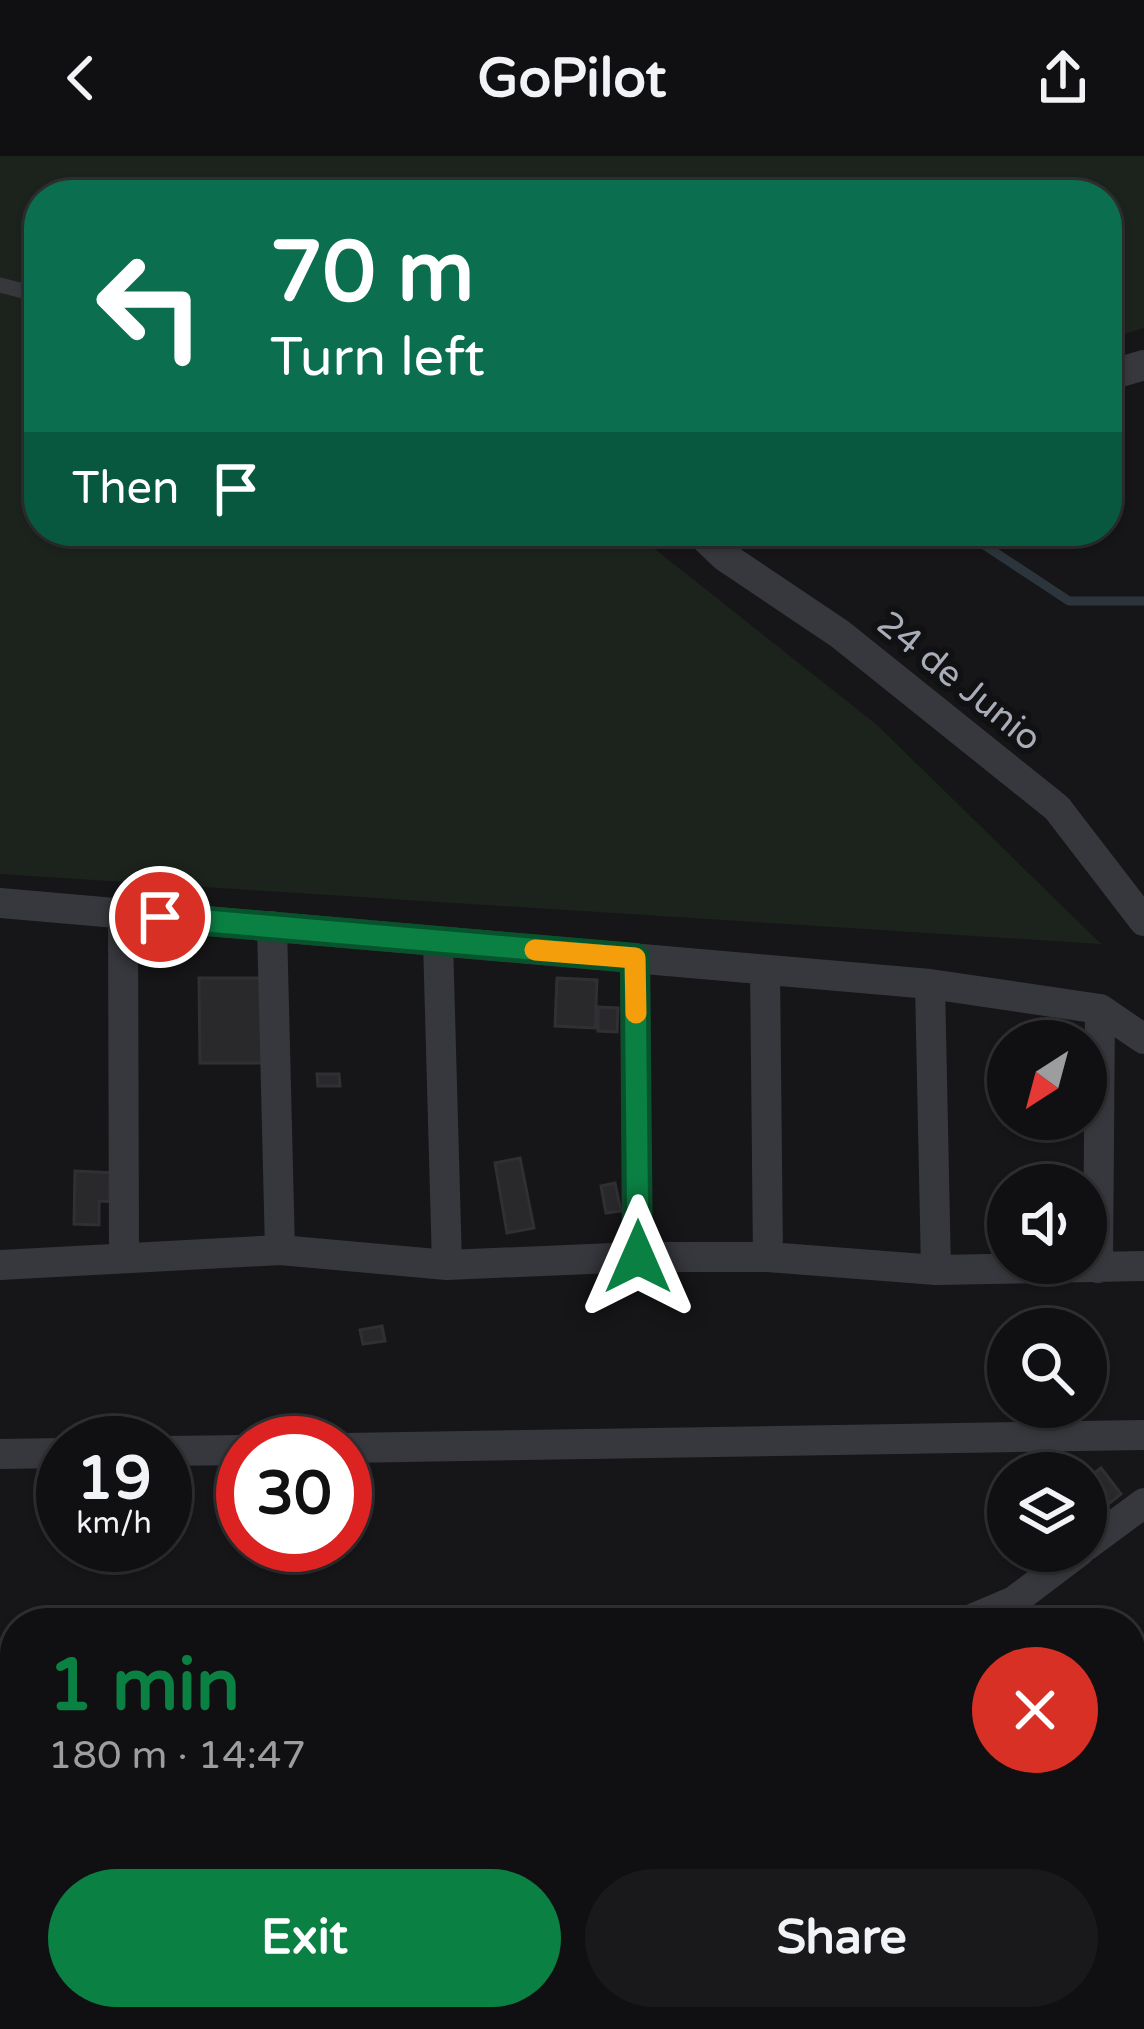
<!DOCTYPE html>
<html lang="en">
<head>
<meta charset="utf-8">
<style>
	body { margin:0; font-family:"Varela Round",sans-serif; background:#19191b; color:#f1f3f6; height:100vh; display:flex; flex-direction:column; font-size:45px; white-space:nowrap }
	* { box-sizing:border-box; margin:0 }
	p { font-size:39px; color:#9c9d9f }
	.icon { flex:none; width:66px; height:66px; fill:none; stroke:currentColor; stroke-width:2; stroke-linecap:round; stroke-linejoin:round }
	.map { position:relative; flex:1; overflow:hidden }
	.details { position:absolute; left:0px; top:1452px; width:1146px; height:423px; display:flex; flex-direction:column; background:#101012; border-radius:48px 48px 0 0; box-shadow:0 3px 9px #0004,0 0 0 3px #303032 }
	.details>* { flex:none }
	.banner { position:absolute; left:24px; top:24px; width:1098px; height:366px; border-radius:48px; box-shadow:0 3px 9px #0004,0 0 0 3px #303032; background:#0b6e4f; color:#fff; overflow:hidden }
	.needle { width:78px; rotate:216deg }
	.buttons { position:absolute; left:987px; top:864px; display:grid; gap:24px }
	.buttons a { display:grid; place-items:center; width:120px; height:120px; border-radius:50%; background:#101012; box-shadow:0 3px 9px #0004,0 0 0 3px #303032; font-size:60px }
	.speed { position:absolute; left:36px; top:1260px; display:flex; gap:24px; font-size:60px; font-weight:700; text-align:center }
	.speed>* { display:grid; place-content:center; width:156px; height:156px; border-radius:50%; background:#101012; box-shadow:0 3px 9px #0004,0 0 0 3px #303032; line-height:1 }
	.speed small { font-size:30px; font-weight:400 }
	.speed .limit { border:18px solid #d22; background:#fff; color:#111 }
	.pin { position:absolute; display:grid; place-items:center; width:102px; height:102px; color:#fff; margin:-51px; border:6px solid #fff; border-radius:50%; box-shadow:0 3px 12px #0007 }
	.me { position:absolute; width:132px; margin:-66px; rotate:0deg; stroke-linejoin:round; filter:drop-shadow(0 0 9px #0008) }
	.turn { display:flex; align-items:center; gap:42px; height:252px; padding:0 48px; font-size:54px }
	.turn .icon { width:156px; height:156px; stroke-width:2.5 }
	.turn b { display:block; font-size:84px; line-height:102px }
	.then { display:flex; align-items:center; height:114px; padding:0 48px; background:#0003; gap:24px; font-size:45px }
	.round { display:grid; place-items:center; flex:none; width:126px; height:126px; border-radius:63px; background:#19191b }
	.summary { display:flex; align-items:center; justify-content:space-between; height:204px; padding:0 48px }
	h1 { font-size:72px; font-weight:800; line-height:90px; color:#0b8043 }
	.cta { display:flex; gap:24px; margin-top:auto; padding:24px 48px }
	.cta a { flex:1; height:138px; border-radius:72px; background:#0b8043; color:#fff; font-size:48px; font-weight:800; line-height:138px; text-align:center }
	.cta a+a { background:#19191b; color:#f1f3f6 }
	header { display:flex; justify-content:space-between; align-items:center; height:156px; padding:0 48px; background:#101012; font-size:54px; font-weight:800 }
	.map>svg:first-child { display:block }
</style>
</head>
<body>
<header><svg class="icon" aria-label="back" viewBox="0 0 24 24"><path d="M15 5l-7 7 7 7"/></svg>GoPilot<svg class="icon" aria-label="share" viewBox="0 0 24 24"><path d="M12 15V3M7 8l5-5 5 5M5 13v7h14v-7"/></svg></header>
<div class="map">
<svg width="1144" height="1873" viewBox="0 0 1144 1873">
	<rect width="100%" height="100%" fill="#161618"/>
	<path fill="#1c231d" d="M0,0H1144V172L1107,183V39H39V375H632L877,569L1101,788L0,718Z"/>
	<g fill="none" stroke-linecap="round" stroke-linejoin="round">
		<path stroke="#2c353c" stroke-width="9" d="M963,375L1069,445H1144
			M795,1860L799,1873"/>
	</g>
	<path fill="#29292c" stroke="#303034" stroke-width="3" d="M199,822H268V907H200Z
		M557,822L597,824L595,872L555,870Z
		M598,851L618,852L617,876L598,875Z
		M317,918H339L340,930H318Z
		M520,1002L534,1072L507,1077L495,1007Z
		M75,1015L117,1017L116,1046L99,1045V1069L74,1068Z
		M615,1027L621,1055L606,1057L601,1030Z
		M382,1170L385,1185L363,1188L360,1174Z
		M1101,1312L1121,1338L1086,1366V1324Z"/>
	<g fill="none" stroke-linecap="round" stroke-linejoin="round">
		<path stroke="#37383d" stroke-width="15" d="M0,129L39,139"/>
		<path stroke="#37383d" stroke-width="30" d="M1107,220L1144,209
			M698,375L724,400L840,478L1057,652L1144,765
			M0,747L930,828L1100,853L1144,883
			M123,758L124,1098
			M272,770L280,1094
			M438,785L447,1109
			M635,802L637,1101
			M765,814L768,1101
			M930,828L936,1114
			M0,1109L280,1094L447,1109L637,1101H768L936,1114L1144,1110
			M1098,1112L1100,853
			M345,1292L1144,1279
			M165,1295L243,1294
			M0,1298L63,1297
			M1086,1390L1144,1347
			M962,1467L1014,1445L1080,1395
			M0,1643L15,1639"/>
	</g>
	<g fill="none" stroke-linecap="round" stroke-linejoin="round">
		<g stroke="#07532c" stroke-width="30">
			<path id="route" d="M160,761L635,802L638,1101"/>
		</g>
		<use href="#route" stroke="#0b8043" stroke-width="21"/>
		<path stroke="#f59e0b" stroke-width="21" d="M535,794L635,802L636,857"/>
	</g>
	<g text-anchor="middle" stroke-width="12" stroke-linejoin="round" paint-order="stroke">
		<g font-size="36" fill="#a8adb8" stroke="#111113">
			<text transform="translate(960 524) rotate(39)" y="13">24 de Junio</text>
		</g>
	</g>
</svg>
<div class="buttons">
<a><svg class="needle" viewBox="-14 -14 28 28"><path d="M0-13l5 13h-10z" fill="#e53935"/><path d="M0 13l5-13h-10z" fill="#9c9d9f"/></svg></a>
<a><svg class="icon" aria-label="sound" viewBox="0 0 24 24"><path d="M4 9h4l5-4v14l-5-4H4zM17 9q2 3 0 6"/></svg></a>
<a><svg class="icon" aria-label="search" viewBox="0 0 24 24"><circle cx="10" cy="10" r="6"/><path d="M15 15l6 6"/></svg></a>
<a><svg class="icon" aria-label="layers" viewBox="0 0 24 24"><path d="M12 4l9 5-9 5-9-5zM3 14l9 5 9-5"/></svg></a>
</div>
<div class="speed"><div>19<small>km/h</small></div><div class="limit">30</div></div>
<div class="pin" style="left:160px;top:761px;background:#d93025"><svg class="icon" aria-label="arrive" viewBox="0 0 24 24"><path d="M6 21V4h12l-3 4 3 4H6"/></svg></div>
<svg class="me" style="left:638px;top:1101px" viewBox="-20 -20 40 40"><path d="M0-17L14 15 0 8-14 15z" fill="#0b8043" stroke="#fff" stroke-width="4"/></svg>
<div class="banner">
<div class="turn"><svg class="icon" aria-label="left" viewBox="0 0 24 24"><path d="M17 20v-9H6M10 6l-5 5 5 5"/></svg><div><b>70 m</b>Turn left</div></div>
<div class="then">Then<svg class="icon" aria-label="arrive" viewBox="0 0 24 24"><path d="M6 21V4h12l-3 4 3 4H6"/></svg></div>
</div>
<section class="details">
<div class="summary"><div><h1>1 min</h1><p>180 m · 14:47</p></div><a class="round" style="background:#d93025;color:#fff"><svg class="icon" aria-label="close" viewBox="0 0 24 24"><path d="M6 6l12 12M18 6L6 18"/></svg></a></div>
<div class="cta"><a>Exit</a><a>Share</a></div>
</section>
</div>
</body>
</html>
